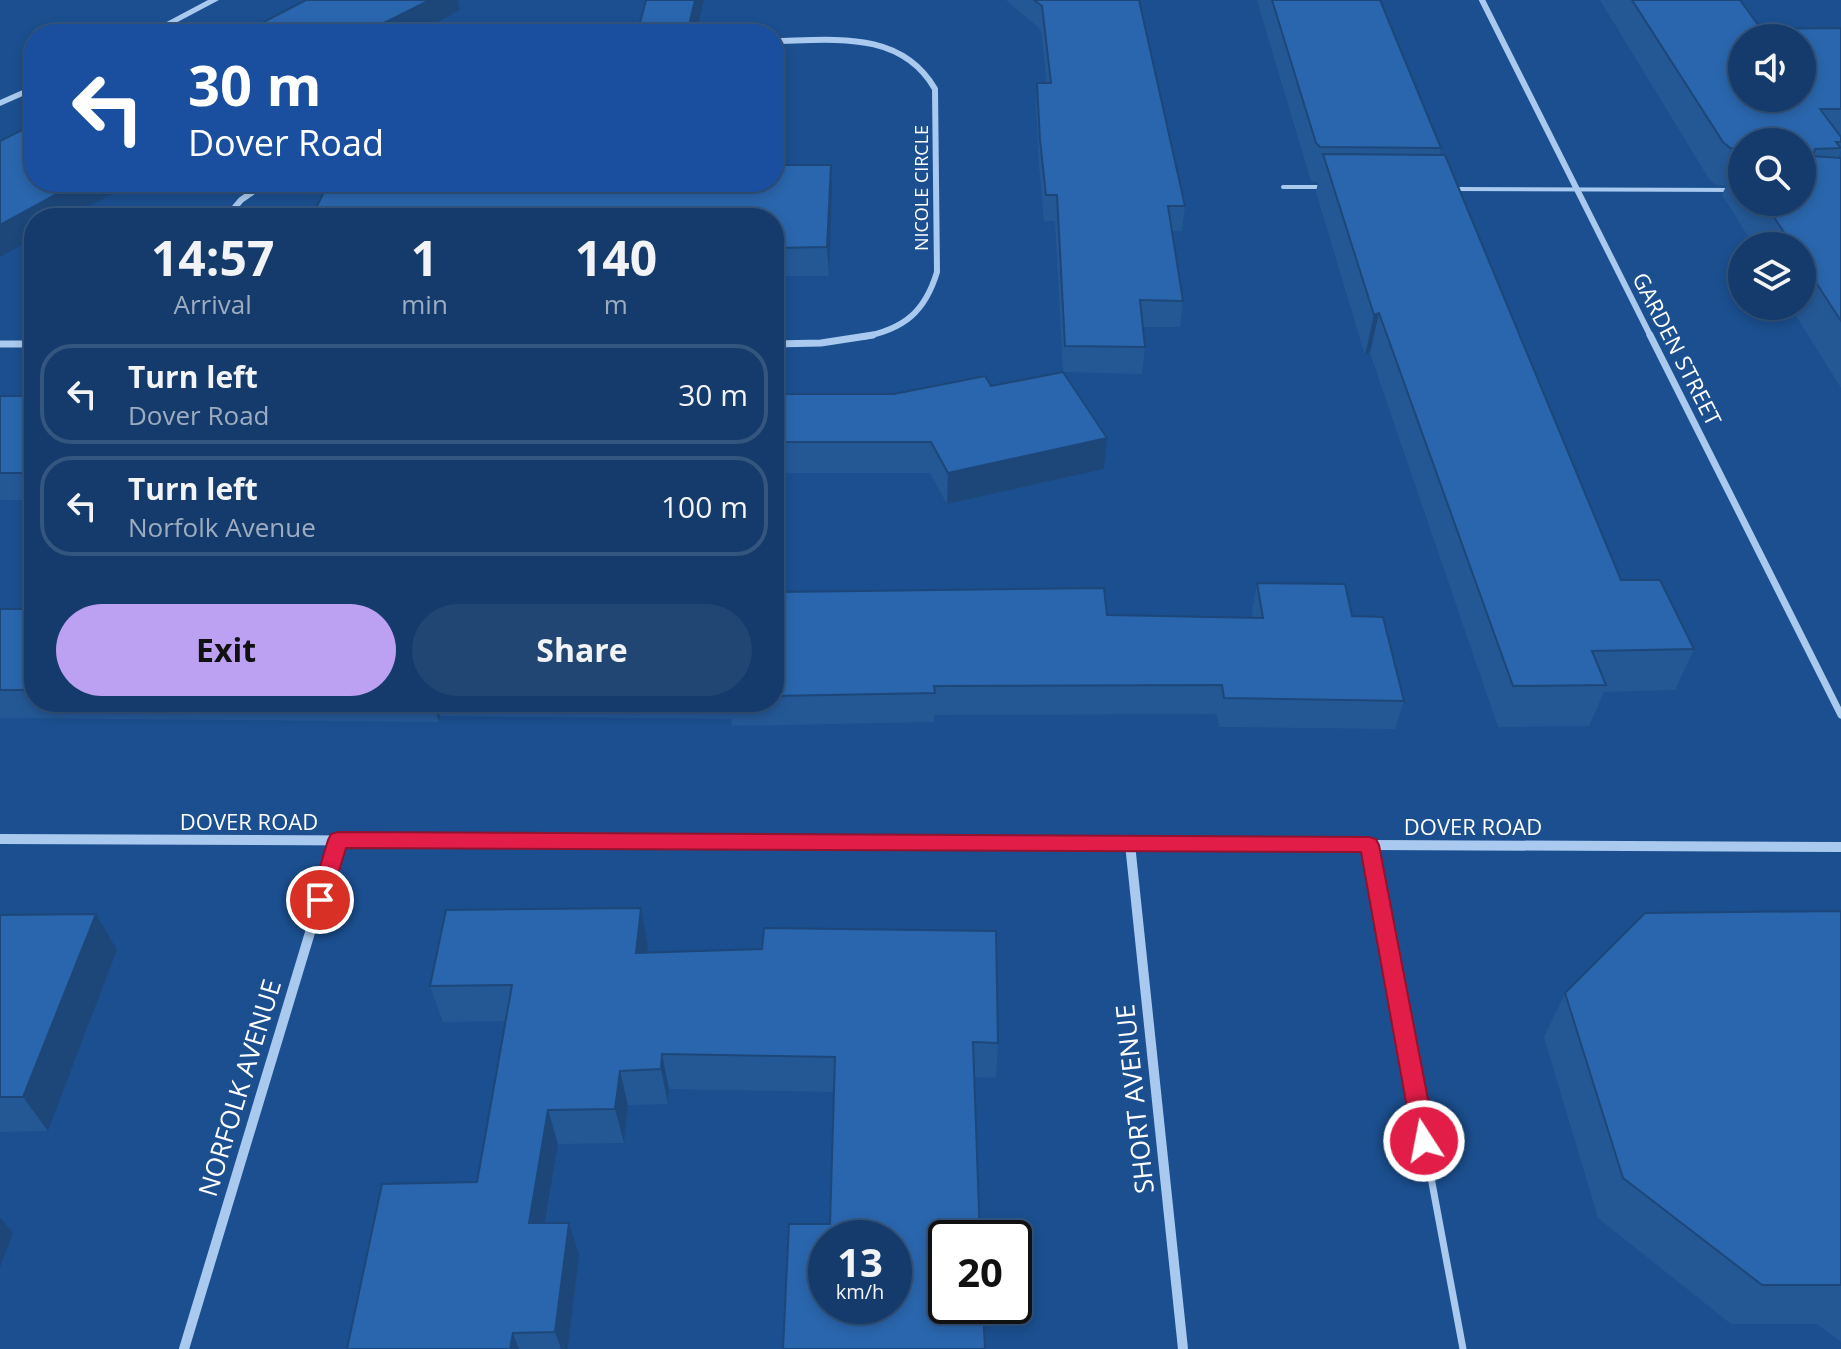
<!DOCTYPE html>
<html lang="en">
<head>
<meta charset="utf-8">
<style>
	body { margin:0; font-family:"Open Sans",sans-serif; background:#214673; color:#f1f3f6; height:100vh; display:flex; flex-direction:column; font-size:30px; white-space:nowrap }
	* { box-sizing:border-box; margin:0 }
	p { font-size:26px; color:#9dadc1 }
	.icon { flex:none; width:44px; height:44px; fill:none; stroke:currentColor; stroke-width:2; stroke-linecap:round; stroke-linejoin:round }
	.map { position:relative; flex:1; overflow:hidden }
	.panel { position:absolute; left:24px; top:208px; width:760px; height:504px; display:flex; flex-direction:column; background:#143b6b; border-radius:32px; box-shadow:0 4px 12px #0003,0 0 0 2px #33557e }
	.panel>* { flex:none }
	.top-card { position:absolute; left:24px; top:24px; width:760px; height:168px; border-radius:32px; box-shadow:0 4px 12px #0003,0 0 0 2px #33557e; background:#1a4fa0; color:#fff; overflow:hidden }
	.buttons { position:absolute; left:1728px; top:24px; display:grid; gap:16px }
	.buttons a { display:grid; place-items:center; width:88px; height:88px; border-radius:50%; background:#143b6b; box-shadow:0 4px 12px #0003,0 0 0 2px #33557e; font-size:40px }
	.speed { position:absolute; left:808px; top:1220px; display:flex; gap:16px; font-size:40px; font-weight:700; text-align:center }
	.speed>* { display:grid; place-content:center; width:104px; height:104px; border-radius:50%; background:#143b6b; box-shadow:0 4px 12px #0003,0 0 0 2px #33557e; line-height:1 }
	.speed small { font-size:20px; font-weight:400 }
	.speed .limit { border:4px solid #111; border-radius:12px; background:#fff; color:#111 }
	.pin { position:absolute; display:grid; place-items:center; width:68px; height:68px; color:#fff; margin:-34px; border:4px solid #fff; border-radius:50%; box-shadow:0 2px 8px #0007 }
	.me { position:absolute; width:88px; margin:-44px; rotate:349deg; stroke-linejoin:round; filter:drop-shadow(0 0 6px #0008) }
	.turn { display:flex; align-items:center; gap:28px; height:168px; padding:0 32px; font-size:36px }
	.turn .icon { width:104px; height:104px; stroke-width:2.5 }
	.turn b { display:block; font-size:56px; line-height:68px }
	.eta { display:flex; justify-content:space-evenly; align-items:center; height:136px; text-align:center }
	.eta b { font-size:48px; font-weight:700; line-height:56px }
	.button { display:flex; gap:16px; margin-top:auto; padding:16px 32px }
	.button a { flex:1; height:92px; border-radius:48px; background:#bca0f2; color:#111; font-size:32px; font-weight:700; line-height:92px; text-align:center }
	.button a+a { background:#214673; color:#f1f3f6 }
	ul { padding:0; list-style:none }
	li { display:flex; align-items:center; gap:24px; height:100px; margin:0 16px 12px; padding:0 16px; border:4px solid #33557e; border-radius:32px }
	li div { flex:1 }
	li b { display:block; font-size:30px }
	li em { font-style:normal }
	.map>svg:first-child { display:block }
</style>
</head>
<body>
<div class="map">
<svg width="1841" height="1349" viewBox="0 0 1841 1349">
	<rect width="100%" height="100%" fill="#1b4f8f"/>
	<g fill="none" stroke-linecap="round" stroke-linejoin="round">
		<path stroke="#a9c9ee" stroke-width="4" d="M1283,187H1322
			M1454,189L1742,190"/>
		<path stroke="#a9c9ee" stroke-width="7" d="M1369,845L1463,1349"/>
		<path stroke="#a9c9ee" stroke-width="6" d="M1482,0L1651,337
			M774,41C834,40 901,30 935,89L937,272C925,312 904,329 863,337
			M226,218L241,200L267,182"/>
		<path stroke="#a9c9ee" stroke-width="7" d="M1650,335L1841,715
			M0,344H34
			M774,344L821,343L873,335"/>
		<path stroke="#a9c9ee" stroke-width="10" d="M0,839L1841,847
			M1130,844L1183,1349
			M184,1349L338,840"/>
		<path fill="#a9c9ee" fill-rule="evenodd" d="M208,0H219L155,34H144Z
			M34,85V91L0,106V100Z"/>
	</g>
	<path fill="#245895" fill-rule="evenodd" d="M1006,0H1139L1185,206L1182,231H1172L1183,301L1180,327H1143L1145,347L1142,374L1063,372L1107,438L1104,469L947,504L930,473H784L782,503H774V394H894L991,386L1063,372L1055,221H1044L1039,165L1036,107L1037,83H1047L1041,30Z
		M1257,0H1380L1441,148L1439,155L1621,580L1694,649L1675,690L1604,692L1589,726L1498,727L1370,353L1365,355L1316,192L1318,182H1313L1310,178Z
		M1600,0H1740L1761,29L1841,28V150L1838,158H1841V388L1790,306H1802V246H1754L1722,195L1726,186L1716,185L1709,179ZM1742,142H1802V202H1742Z
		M832,193L829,276H774V218H311Z
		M0,396H34V500H0Z
		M1257,583L1352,616L1404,701L1395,729L1219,727L1217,714L934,715V722L732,726L731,719L440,716L439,722L0,718V609H34V702H774V613L1107,615L1253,618L1252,612Z
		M641,908L648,945L647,953L998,1043L996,1078L975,1077L830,1224L834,1092L669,1089L668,1104L628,1105L624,1143L558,1144L546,1223L579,1255L568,1349H347L477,1182L506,1021L443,1022L430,986Z
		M1841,911V1342L1817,1324H1731L1598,1218L1544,1037L1565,993Z
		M0,915L117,950L48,1131L0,1132Z"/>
	<path fill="#1d4779" d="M430,0H458L460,10L414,34H362Z
		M695,0H704L696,34H687Z
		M831,165L832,193L829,276L827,247Z
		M76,182H136L77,212L78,214L71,218H34V238L0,257V225Z
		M1379,313L1370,353L1365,355L1374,315Z
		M1107,438L1104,469L947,504L948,473Z
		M782,442L784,473L782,503L780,472Z
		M433,702H436L440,716L439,722Z
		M641,908L648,945L643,989L636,953Z
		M96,914L117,950L48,1131L23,1097Z
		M662,1054L669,1089L668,1104L661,1069Z
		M620,1071L628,1105L624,1143L615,1109Z
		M548,1110L558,1144L540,1255L529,1223Z
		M0,1217L13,1233L0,1267Z
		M569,1223L579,1255L568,1349H561L555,1332Z
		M513,1333L519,1349H510Z"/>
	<path fill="#2a66ad" stroke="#1d4779" stroke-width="2" fill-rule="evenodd" d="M306,0H430L362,34H241Z
		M646,0H695L687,34H637Z
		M1034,0H1139L1185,206H1168L1183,301L1140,300L1145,347L1065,346L1057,195H1046L1040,140L1037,83H1051L1042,6Z
		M1272,0H1380L1441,148L1320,147L1316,143Z
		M1632,0H1740L1761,29L1841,28V109H1820L1841,137V142H1836L1841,148L1815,149L1813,156L1841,158V321L1802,261V246H1793L1764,202H1802V142H1742V149L1730,148L1723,142ZM1742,38H1802V98H1742Z
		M34,124V182H76L65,187L68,188L0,225V141Z
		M1323,154L1445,155L1621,580H1660L1694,649L1592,651L1606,685L1513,686L1379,313L1374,315Z
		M1736,158H1742V167Z
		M774,165H831L827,247L774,248V218H743L744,214L643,215L642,218H311L329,182H393L391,188L508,189L512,182H774Z
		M1063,372L1107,438L948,473L931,442H782L780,472H774V394H894L985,376L991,386Z
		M0,396H34V473H0Z
		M1257,583L1345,584L1352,616L1383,617L1404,701L1224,698L1222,685L934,686L935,693L774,696V613H780V592L1104,588L1107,615L1263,618Z
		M0,609H34V690H0Z
		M641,908L636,953L762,949L764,928L996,931L998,1043L973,1042L980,1238H946V1306H983L985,1349H783L789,1224H830L835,1057L662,1054L661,1069L620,1071L615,1109L548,1110L529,1223H569L555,1332L513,1333L510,1349H347L382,1184L477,1182L512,985L430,986L446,910ZM826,1238H894V1306H826Z
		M1841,911V1285H1762L1623,1178L1565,993L1645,913Z
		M96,914L23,1097H0V915Z"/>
	<path fill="#e11d48" stroke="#92132f" stroke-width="2" d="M338,832L1369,837L1376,839L1379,845L1436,1141L1432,1149L1424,1152L1416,1149L1413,1141L1361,852L346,848L330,900L327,906L320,908L313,906L310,900L328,840L331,834Z"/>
	<g text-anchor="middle" stroke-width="8" stroke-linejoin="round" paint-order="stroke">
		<g font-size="18" fill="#fff" stroke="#1b4f8f">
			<text transform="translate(922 188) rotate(-90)" y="6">NICOLE CIRCLE</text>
		</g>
		<g font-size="22" fill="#fff" stroke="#1b4f8f">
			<text transform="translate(1677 349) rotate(63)" y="8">GARDEN STREET</text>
			<text x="249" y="830">DOVER ROAD</text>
			<text x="1473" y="835">DOVER ROAD</text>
		</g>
		<g font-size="26" fill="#fff" stroke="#1b4f8f">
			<text transform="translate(240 1088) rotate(-73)" y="9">NORFOLK AVENUE</text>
			<text transform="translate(1135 1099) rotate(-96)" y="9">SHORT AVENUE</text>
		</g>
	</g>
</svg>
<div class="buttons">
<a><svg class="icon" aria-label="sound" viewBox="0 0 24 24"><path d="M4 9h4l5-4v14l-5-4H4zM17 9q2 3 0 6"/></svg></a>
<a><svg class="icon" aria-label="search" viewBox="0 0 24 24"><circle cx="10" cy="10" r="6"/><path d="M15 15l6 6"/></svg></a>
<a><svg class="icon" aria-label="layers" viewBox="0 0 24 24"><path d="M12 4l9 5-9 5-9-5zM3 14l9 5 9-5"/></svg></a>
</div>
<div class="speed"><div>13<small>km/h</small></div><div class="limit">20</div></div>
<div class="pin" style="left:320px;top:900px;background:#d93025"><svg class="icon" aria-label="arrive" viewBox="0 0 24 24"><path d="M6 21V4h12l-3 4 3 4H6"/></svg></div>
<svg class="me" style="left:1424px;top:1141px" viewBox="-20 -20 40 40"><circle r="17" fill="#e11d48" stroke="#fff" stroke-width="3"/><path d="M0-11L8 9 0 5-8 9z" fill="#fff"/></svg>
<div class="top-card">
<div class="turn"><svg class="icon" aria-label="left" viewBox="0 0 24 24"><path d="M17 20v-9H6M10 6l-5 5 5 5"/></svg><div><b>30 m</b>Dover Road</div></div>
</div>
<section class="panel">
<div class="eta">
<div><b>14:57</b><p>Arrival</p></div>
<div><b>1</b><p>min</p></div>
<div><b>140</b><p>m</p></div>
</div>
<ul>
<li><svg class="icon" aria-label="left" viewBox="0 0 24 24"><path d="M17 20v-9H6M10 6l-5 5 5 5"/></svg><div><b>Turn left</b><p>Dover Road</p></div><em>30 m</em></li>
<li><svg class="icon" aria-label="left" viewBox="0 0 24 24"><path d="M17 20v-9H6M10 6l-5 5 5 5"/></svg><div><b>Turn left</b><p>Norfolk Avenue</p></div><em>100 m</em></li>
</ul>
<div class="button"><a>Exit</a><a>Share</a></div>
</section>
</div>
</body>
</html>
